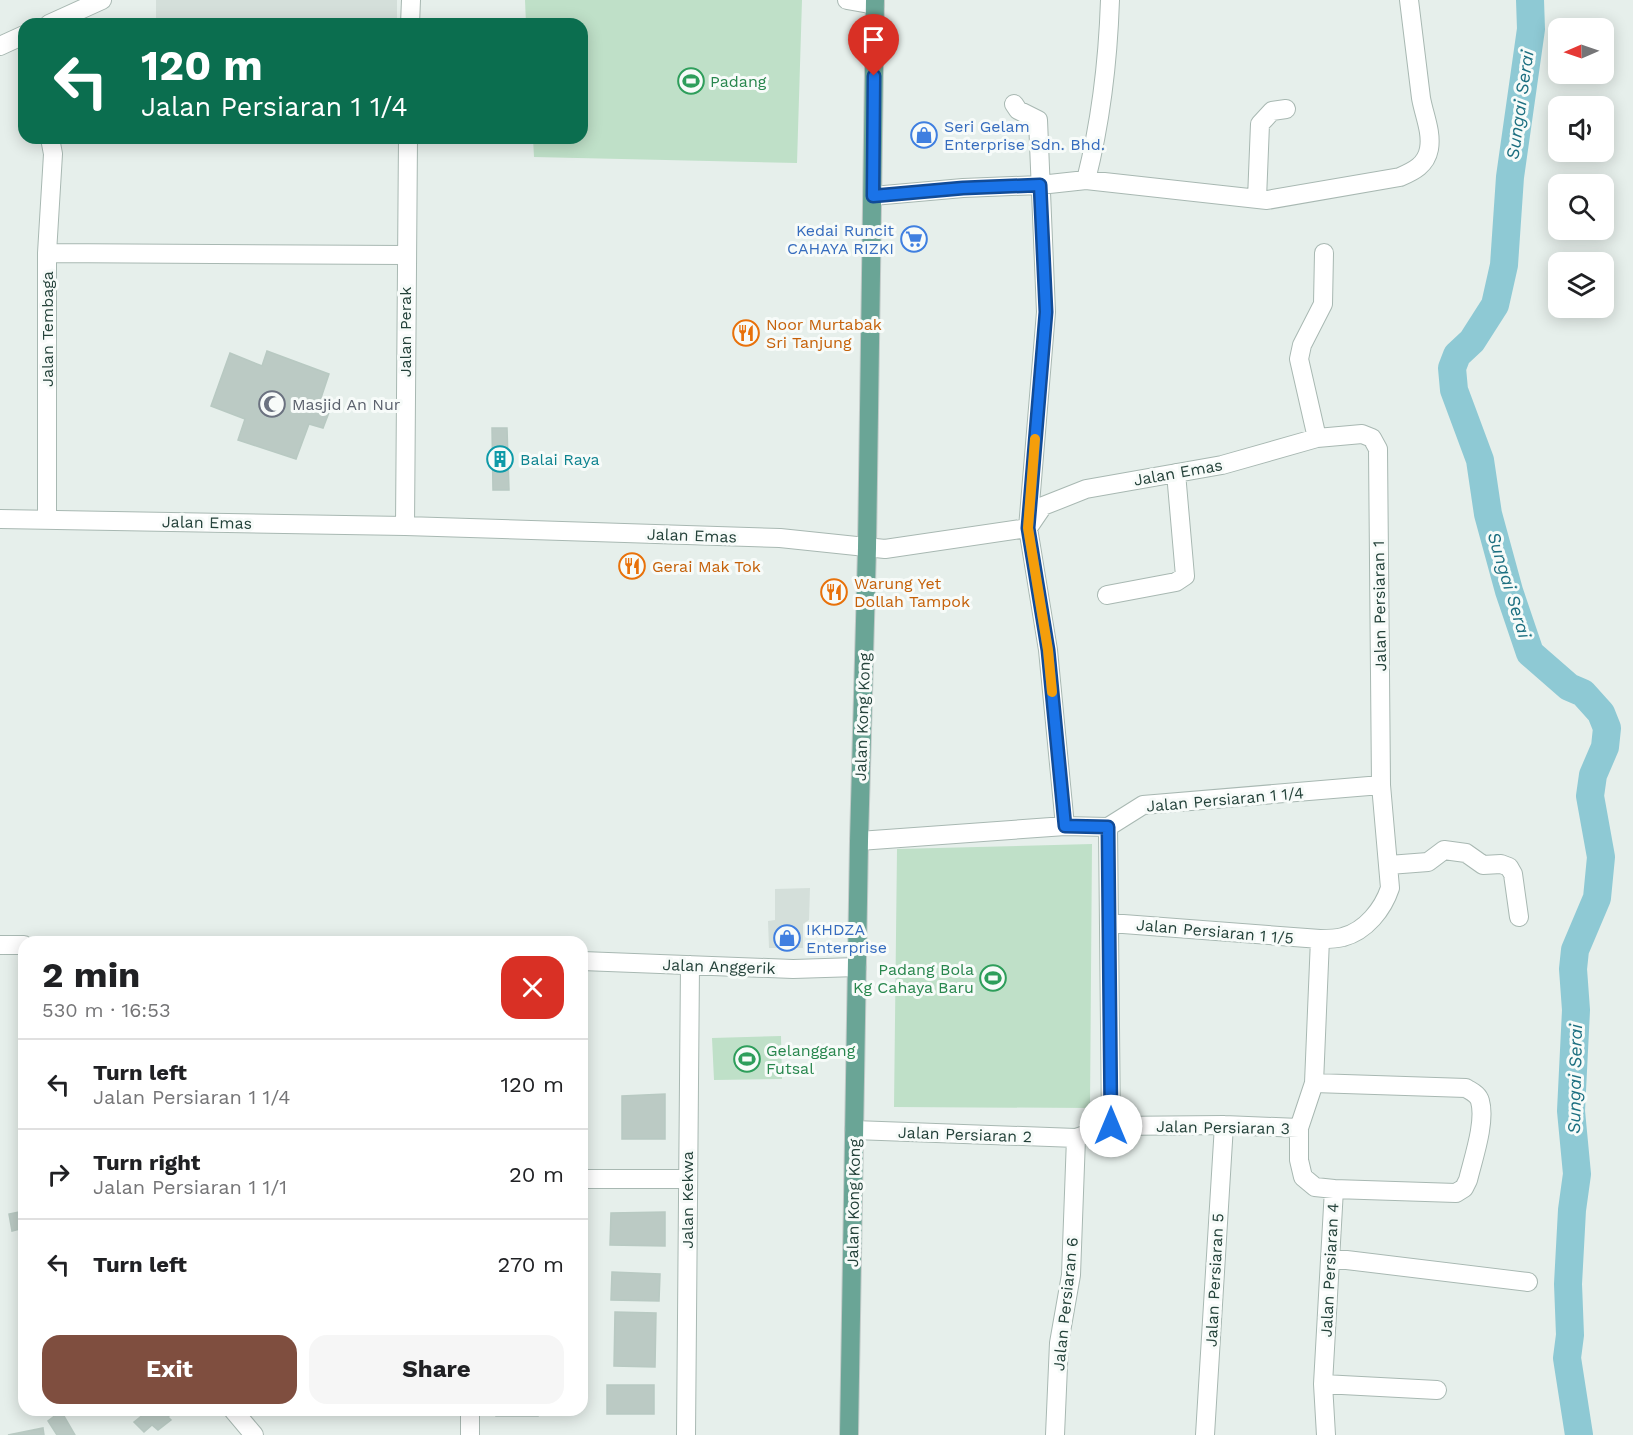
<!DOCTYPE html>
<html lang="en">
<head>
<meta charset="utf-8">
<style>
	body { margin:0; font-family:"Work Sans",sans-serif; background:#f6f6f6; color:#202124; height:100vh; display:flex; flex-direction:column; font-size:22px; white-space:nowrap }
	* { box-sizing:border-box; margin:0 }
	p { font-size:20px; color:#757577 }
	.icon { flex:none; width:33px; height:33px; fill:none; stroke:currentColor; stroke-width:2; stroke-linecap:round; stroke-linejoin:round }
	.map { position:relative; flex:1; overflow:hidden }
	.details { position:absolute; left:18px; top:936px; width:570px; height:480px; display:flex; flex-direction:column; background:#fff; border-radius:18px; box-shadow:0 3px 15px #0003 }
	.details>* { flex:none }
	.banner { position:absolute; left:18px; top:18px; width:570px; height:126px; border-radius:18px; box-shadow:0 3px 15px #0003; background:#0b6e4f; color:#fff; overflow:hidden }
	.needle { width:39px; rotate:268deg }
	.controls { position:absolute; left:1548px; top:18px; display:grid; gap:12px }
	.controls a { display:grid; place-items:center; width:66px; height:66px; border-radius:12px; background:#fff; box-shadow:0 3px 15px #0003; font-size:30px }
	.pin { position:absolute; display:grid; place-items:center; width:51px; height:51px; color:#fff; margin:-62px -26px; border-radius:50% 50% 50% 0; rotate:-45deg; box-shadow:0 0 6px #0007 }
	.pin .icon { rotate:45deg }
	.me { position:absolute; width:66px; margin:-33px; rotate:0deg; stroke-linejoin:round; filter:drop-shadow(0 0 4px #0008) }
	.turn { display:flex; align-items:center; gap:21px; height:126px; padding:0 24px; font-size:27px }
	.turn .icon { width:78px; height:78px; stroke-width:2.5 }
	.turn b { display:block; font-size:42px; line-height:51px }
	.round { display:grid; place-items:center; flex:none; width:63px; height:63px; border-radius:18px; background:#f6f6f6 }
	.summary { display:flex; align-items:center; justify-content:space-between; height:102px; padding:0 24px }
	h1 { font-size:36px; font-weight:700; line-height:45px }
	.primary-button { display:flex; gap:12px; margin-top:auto; padding:12px 24px }
	.primary-button a { flex:1; height:69px; border-radius:18px; background:#7f4e3f; color:#fff; font-size:24px; font-weight:700; line-height:69px; text-align:center }
	.primary-button a+a { background:#f6f6f6; color:#202124 }
	ul { padding:0; list-style:none }
	li { display:flex; align-items:center; gap:18px; height:90px; padding:0 24px; border-top:2px solid #e0e0e0 }
	li div { flex:1 }
	li b { display:block; font-size:22px }
	li em { font-style:normal }
	.map>svg:first-child { display:block }
</style>
</head>
<body>
<div class="map">
<svg width="1633" height="1435" viewBox="0 0 1633 1435">
	<rect width="100%" height="100%" fill="#e6efeb"/>
	<path fill="#d4dfda" d="M156,0H397V24H156Z
		M810,888L809,920L803,924V948H769L768,921L775,920V889Z"/>
	<path fill="#bfe0c8" d="M525,0H802L797,163L534,157L533,138H582V24H526Z
		M1092,844L1090,1108L894,1107L897,849Z
		M781,1036L782,1079L714,1080L712,1038Z"/>
	<g fill="none" stroke-linecap="round" stroke-linejoin="round">
		<path stroke="#8ec9d4" stroke-width="28" d="M1530,0L1531,29L1510,177L1504,265L1495,305L1472,341L1457,355L1452,368L1454,390L1480,460L1488,514L1509,591L1530,653L1569,687L1583,693L1601,713L1607,728L1605,747L1593,775L1590,796L1601,857L1597,898L1575,950L1573,969L1576,1010L1571,1111L1577,1174L1572,1210L1568,1284L1570,1335L1567,1358L1579,1435"/>
	</g>
	<path fill="#bbcac4" stroke="#b8c9c2" stroke-width="1.5" d="M267,351L329,374L321,398L333,402L323,428L309,424L296,459L238,440L245,419L211,406L230,353L262,366Z
		M492,428H507L509,490H493Z
		M665,1094V1139H622V1096Z
		M24,1211V1228L12,1231L9,1214Z
		M665,1212V1246L610,1245L611,1213Z
		M612,1272L660,1274L659,1301L611,1300Z
		M615,1312L656,1313L655,1367L614,1366Z
		M607,1385H654V1414H607Z
		M149,1410H175L168,1417L171,1420L158,1430L152,1425L144,1432L134,1422Z
		M496,1410H538V1416H496Z
		M61,1411L75,1435H57L48,1421Z
		M43,1428L44,1435H8Z"/>
	<g fill="none" stroke-linecap="round" stroke-linejoin="round">
		<g stroke="#a8b8b2" stroke-width="20">
			<path id="minor" d="M847,0L875,5
				M49,24L102,0
				M410,24L411,0
				M0,46L24,35
				M1014,104L1018,110L1038,120L1046,312L1028,528L1048,650L1065,826
				M1086,180C1101,121 1108,61 1110,0
				M873,196L963,188L1040,185L1086,180L1267,200L1400,177C1414,171 1426,165 1429,149C1432,132 1424,115 1421,98C1417,65 1413,33 1409,0
				M1257,199L1260,124L1272,111L1286,109
				M47,253L405,255
				M1317,438L1299,359L1302,345L1323,304L1324,253
				M0,519L405,526L780,538L885,549L1028,528L1043,506L1086,489L1222,465L1317,438L1362,434L1372,438L1378,449L1381,785L1390,888C1383,909 1366,931 1343,937C1336,939 1327,939 1320,939L1110,923
				M47,519V253L53,154L50,138
				M405,526L408,138
				M1107,595L1176,582L1185,576L1176,473
				M1108,827L1111,1126
				M859,841L1065,826L1108,827L1143,805L1381,785
				M1389,865L1428,862L1444,850L1466,853L1483,865L1501,864L1509,867L1513,874L1519,917
				M1320,939L1314,1083L1299,1128V1160L1303,1177L1315,1187L1334,1189L1323,1384L1326,1435
				M0,945H24
				M582,961L793,969L857,967
				M1314,1083L1466,1088C1472,1092 1478,1094 1480,1101C1486,1122 1473,1159 1468,1180L1464,1188L1456,1193L1334,1189
				M854,1130L1076,1138L1111,1126L1224,1125L1299,1128
				M582,1179H687
				M1330,1258L1528,1282
				M1323,1384L1437,1390
				M233,1410L254,1435
				M470,1410V1435
				M686,1435L690,965
				M1055,1435L1059,1343L1071,1275L1076,1138
				M1205,1435L1224,1125"/>
		</g>
		<g stroke="#c2cac8" stroke-width="20">
			<path id="major" d="M849,1435L859,841L867,548L875,0"/>
		</g>
		<use href="#minor" stroke="#fff" stroke-width="18"/>
		<use href="#major" stroke="#6aa596" stroke-width="18"/>
	</g>
	<g fill="none" stroke-linecap="round" stroke-linejoin="round">
		<g stroke="#114b97" stroke-width="15">
			<path id="route" d="M874,76L873,196L963,188L1040,185L1046,312L1028,528L1048,650L1065,826L1108,827L1111,1126"/>
		</g>
		<use href="#route" stroke="#1a73e8" stroke-width="10"/>
		<path stroke="#f59e0b" stroke-width="10" d="M1035,439L1028,528L1048,650L1052,692"/>
	</g>
	<defs>
		<g id="stadium-ring" transform="scale(1.35)"><circle r="9.5" fill="#f7fbf9" stroke="#2e9e5b" stroke-width="1.5"/><path d="M0-5a6.5 5 0 1 0 0 10a6.5 5 0 1 0 0-10ZM-3.5-1.8h7v3.6h-7Z" fill="#2e9e5b"/></g>
		<g id="shop-ring" transform="scale(1.35)"><circle r="9.5" fill="#f7fbf9" stroke="#3f7fe0" stroke-width="1.5"/><path d="M-5-2.5h2.3a2.7 3.5 0 0 1 5.4 0H5L5.5 6h-11ZM-1.5-2.5h3a1.5 2.3 0 0 0-3 0Z" fill="#3f7fe0"/></g>
		<g id="supermarket-ring" transform="scale(1.35)"><circle r="9.5" fill="#f7fbf9" stroke="#3f7fe0" stroke-width="1.5"/><path d="M-6-5.5h2.5l.6 2H6L4.5 2H-2.5L-4.4-4H-6ZM-1.5 3.2a1.3 1.3 0 1 0 .1 0ZM3 3.2a1.3 1.3 0 1 0 .1 0Z" fill="#3f7fe0"/></g>
		<g id="restaurant-ring" transform="scale(1.35)"><circle r="9.5" fill="#f7fbf9" stroke="#e8710a" stroke-width="1.5"/><path d="M-5-6h1v4h1v-4h1v4h1v-4h1v5L-1.5 .5V6h-2V.5L-5-1ZM5-6V6H3V1.5H1.5Q1.5-4 5-6Z" fill="#e8710a"/></g>
		<g id="mosque-ring" transform="scale(1.35)"><circle r="9.5" fill="#f7fbf9" stroke="#6b7280" stroke-width="1.5"/><path d="M3.5-4.9A6 6 0 1 0 3.5 4.9A5 5 0 1 1 3.5-4.9Z" fill="#6b7280"/></g>
		<g id="building-ring" transform="scale(1.35)"><circle r="9.5" fill="#f7fbf9" stroke="#0f9aa8" stroke-width="1.5"/><path d="M-4-6H4V6H1V3H-1V6H-4ZM-2.5-4.3h1.7v1.8h-1.7ZM.8-4.3h1.7v1.8H.8ZM-2.5-1h1.7V.8h-1.7ZM.8-1h1.7V.8H.8Z" fill="#0f9aa8"/></g>
	</defs>
	<g fill-rule="evenodd">
		<use href="#stadium-ring" x="691" y="81"/>
		<use href="#shop-ring" x="924" y="135"/>
		<use href="#supermarket-ring" x="914" y="239"/>
		<use href="#restaurant-ring" x="746" y="333"/>
		<use href="#mosque-ring" x="272" y="404"/>
		<use href="#building-ring" x="500" y="459"/>
		<use href="#restaurant-ring" x="632" y="566"/>
		<use href="#restaurant-ring" x="834" y="592"/>
		<use href="#shop-ring" x="787" y="938"/>
		<use href="#stadium-ring" x="993" y="978"/>
		<use href="#stadium-ring" x="747" y="1059"/>
	</g>
	<g text-anchor="middle" stroke-width="6" stroke-linejoin="round" paint-order="stroke">
		<g font-size="16" fill="#27864d" stroke="#f7fbf9" text-anchor="start">
			<text x="710" y="87">Padang</text>
			<text x="974" y="975" text-anchor="end">Padang Bola<tspan x="974" dy="18">Kg Cahaya Baru</tspan></text>
			<text x="766" y="1056">Gelanggang<tspan x="766" dy="18">Futsal</tspan></text>
		</g>
		<g font-size="16" fill="#366cbe" stroke="#f7fbf9" text-anchor="start">
			<text x="944" y="132">Seri Gelam<tspan x="944" dy="18">Enterprise Sdn. Bhd.</tspan></text>
			<text x="894" y="236" text-anchor="end">Kedai Runcit<tspan x="894" dy="18">CAHAYA RIZKI</tspan></text>
			<text x="806" y="935">IKHDZA<tspan x="806" dy="18">Enterprise</tspan></text>
		</g>
		<g font-size="16" fill="#c56008" stroke="#f7fbf9" text-anchor="start">
			<text x="766" y="330">Noor Murtabak<tspan x="766" dy="18">Sri Tanjung</tspan></text>
			<text x="652" y="572">Gerai Mak Tok</text>
			<text x="854" y="589">Warung Yet<tspan x="854" dy="18">Dollah Tampok</tspan></text>
		</g>
		<g font-size="16" fill="#24423a" stroke="#f7fbf9">
			<text transform="translate(47 329) rotate(-90)" y="6">Jalan Tembaga</text>
			<text transform="translate(405 332) rotate(-90)" y="6">Jalan Perak</text>
			<text transform="translate(1178 472) rotate(-10)" y="6">Jalan Emas</text>
			<text transform="translate(207 522) rotate(1)" y="6">Jalan Emas</text>
			<text transform="translate(692 535) rotate(2)" y="6">Jalan Emas</text>
			<text transform="translate(1379 606) rotate(-91)" y="6">Jalan Persiaran 1</text>
			<text transform="translate(862 717) rotate(-88)" y="6">Jalan Kong Kong</text>
			<text transform="translate(1225 799) rotate(-5)" y="6">Jalan Persiaran 1 1/4</text>
			<text transform="translate(1215 931) rotate(5)" y="6">Jalan Persiaran 1 1/5</text>
			<text transform="translate(719 966) rotate(2)" y="6">Jalan Anggerik</text>
			<text transform="translate(1223 1127) rotate(1)" y="6">Jalan Persiaran 3</text>
			<text transform="translate(965 1134) rotate(2)" y="6">Jalan Persiaran 2</text>
			<text transform="translate(687 1200) rotate(-90)" y="6">Jalan Kekwa</text>
			<text transform="translate(853 1203) rotate(-89)" y="6">Jalan Kong Kong</text>
			<text transform="translate(1329 1270) rotate(-87)" y="6">Jalan Persiaran 4</text>
			<text transform="translate(1214 1280) rotate(-87)" y="6">Jalan Persiaran 5</text>
			<text transform="translate(1065 1304) rotate(-84)" y="6">Jalan Persiaran 6</text>
		</g>
		<g font-size="16" fill="#5b616d" stroke="#f7fbf9" text-anchor="start">
			<text x="292" y="410">Masjid An Nur</text>
		</g>
		<g font-size="16" fill="#0d838f" stroke="#f7fbf9" text-anchor="start">
			<text x="520" y="465">Balai Raya</text>
		</g>
		<g font-size="18" font-style="italic" fill="#1c6f80" stroke="#f7fbf9">
			<text transform="translate(1520 105) rotate(-82)" y="6">Sungai Serai</text>
			<text transform="translate(1509 585) rotate(73)" y="6">Sungai Serai</text>
			<text transform="translate(1575 1079) rotate(-89)" y="6">Sungai Serai</text>
		</g>
	</g>
</svg>
<div class="controls">
<a><svg class="needle" viewBox="-14 -14 28 28"><path d="M0-13l5 13h-10z" fill="#e53935"/><path d="M0 13l5-13h-10z" fill="#757577"/></svg></a>
<a><svg class="icon" aria-label="sound" viewBox="0 0 24 24"><path d="M4 9h4l5-4v14l-5-4H4zM17 9q2 3 0 6"/></svg></a>
<a><svg class="icon" aria-label="search" viewBox="0 0 24 24"><circle cx="10" cy="10" r="6"/><path d="M15 15l6 6"/></svg></a>
<a><svg class="icon" aria-label="layers" viewBox="0 0 24 24"><path d="M12 4l9 5-9 5-9-5zM3 14l9 5 9-5"/></svg></a>
</div>
<div class="pin" style="left:874px;top:76px;background:#d93025"><svg class="icon" aria-label="arrive" viewBox="0 0 24 24"><path d="M6 21V4h12l-3 4 3 4H6"/></svg></div>
<svg class="me" style="left:1111px;top:1126px" viewBox="-20 -20 40 40"><circle r="19" fill="#fff"/><path d="M0-13L10 11 0 6-10 11z" fill="#1a73e8"/></svg>
<div class="banner">
<div class="turn"><svg class="icon" aria-label="left" viewBox="0 0 24 24"><path d="M17 20v-9H6M10 6l-5 5 5 5"/></svg><div><b>120 m</b>Jalan Persiaran 1 1/4</div></div>
</div>
<section class="details">
<div class="summary"><div><h1>2 min</h1><p>530 m · 16:53</p></div><a class="round" style="background:#d93025;color:#fff"><svg class="icon" aria-label="close" viewBox="0 0 24 24"><path d="M6 6l12 12M18 6L6 18"/></svg></a></div>
<ul>
<li><svg class="icon" aria-label="left" viewBox="0 0 24 24"><path d="M17 20v-9H6M10 6l-5 5 5 5"/></svg><div><b>Turn left</b><p>Jalan Persiaran 1 1/4</p></div><em>120 m</em></li>
<li><svg class="icon" aria-label="right" viewBox="0 0 24 24"><path d="M7 20v-9h11M14 6l5 5-5 5"/></svg><div><b>Turn right</b><p>Jalan Persiaran 1 1/1</p></div><em>20 m</em></li>
<li><svg class="icon" aria-label="left" viewBox="0 0 24 24"><path d="M17 20v-9H6M10 6l-5 5 5 5"/></svg><div><b>Turn left</b></div><em>270 m</em></li>
</ul>
<div class="primary-button"><a>Exit</a><a>Share</a></div>
</section>
</div>
</body>
</html>
